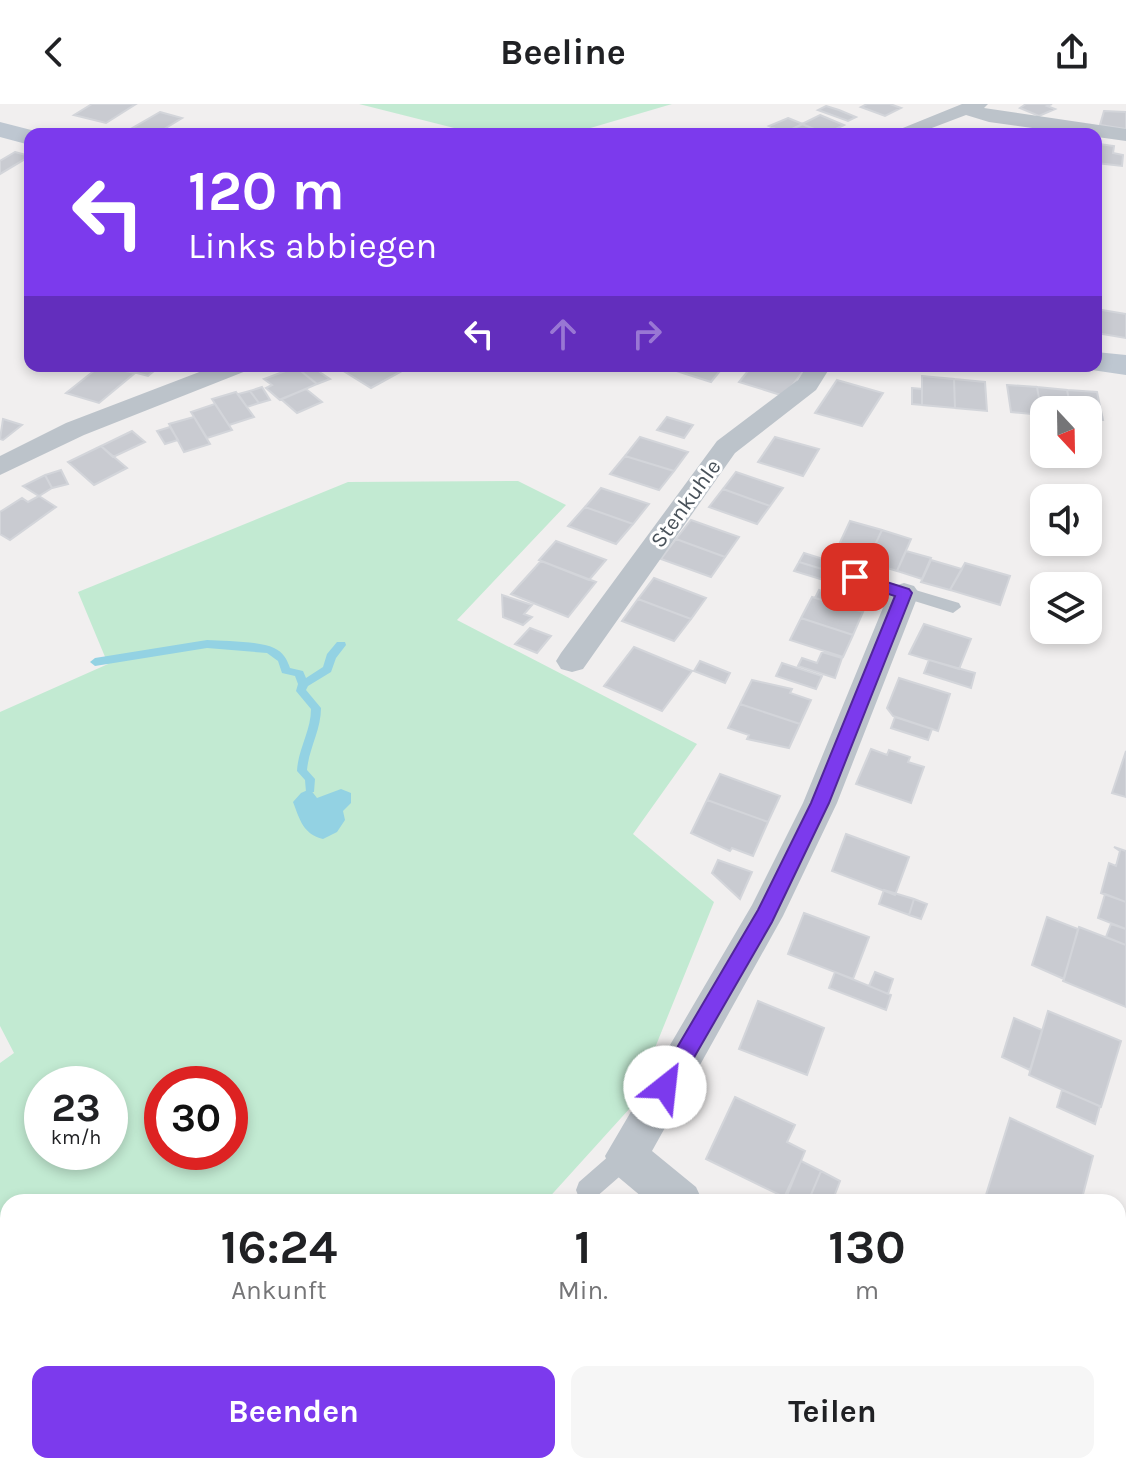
<!DOCTYPE html>
<html lang="de">
<head>
<meta charset="utf-8">
<style>
	body { margin:0; font-family:Karla,sans-serif; background:#f6f6f6; color:#202124; height:100vh; display:flex; flex-direction:column; font-size:30px; white-space:nowrap }
	* { box-sizing:border-box; margin:0 }
	p { font-size:26px; color:#757577 }
	.icon { flex:none; width:44px; height:44px; fill:none; stroke:currentColor; stroke-width:2; stroke-linecap:round; stroke-linejoin:round }
	.map { position:relative; flex:1; overflow:hidden }
	.details { position:absolute; left:0px; top:1090px; width:1126px; height:280px; display:flex; flex-direction:column; background:#fff; border-radius:24px 24px 0 0; box-shadow:0 4px 12px #0003 }
	.details>* { flex:none }
	.top-card { position:absolute; left:24px; top:24px; width:1078px; height:244px; border-radius:16px; box-shadow:0 4px 12px #0003; background:#7c3aed; color:#fff; overflow:hidden }
	.needle { width:52px; rotate:158deg }
	.buttons { position:absolute; left:1030px; top:292px; display:grid; gap:16px }
	.buttons a { display:grid; place-items:center; width:72px; height:72px; border-radius:16px; background:#fff; box-shadow:0 4px 12px #0003; font-size:40px }
	.speed { position:absolute; left:24px; top:962px; display:flex; gap:16px; font-size:40px; font-weight:700; text-align:center }
	.speed>* { display:grid; place-content:center; width:104px; height:104px; border-radius:50%; background:#fff; box-shadow:0 4px 12px #0003; line-height:1 }
	.speed small { font-size:20px; font-weight:400 }
	.speed .limit { border:12px solid #d22; background:#fff; color:#111 }
	.pin { position:absolute; display:grid; place-items:center; width:68px; height:68px; color:#fff; margin:-34px; border-radius:16px; box-shadow:0 4px 12px #0006 }
	.me { position:absolute; width:88px; margin:-44px; rotate:29deg; stroke-linejoin:round; filter:drop-shadow(0 0 6px #0008) }
	.turn { display:flex; align-items:center; gap:28px; height:168px; padding:0 32px; font-size:36px }
	.turn .icon { width:104px; height:104px; stroke-width:2.5 }
	.turn b { display:block; font-size:56px; line-height:68px }
	.lanes { display:flex; align-items:center; height:76px; padding:0 32px; background:#0003; justify-content:center; gap:40px; direction:ltr }
	.lanes .off { opacity:.35 }
	.eta { display:flex; justify-content:space-evenly; align-items:center; height:136px; text-align:center }
	.eta b { font-size:48px; font-weight:700; line-height:56px }
	.action { display:flex; gap:16px; margin-top:auto; padding:16px 32px }
	.action a { flex:1; height:92px; border-radius:16px; background:#7c3aed; color:#fff; font-size:32px; font-weight:700; line-height:92px; text-align:center }
	.action a+a { background:#f6f6f6; color:#202124 }
	header { display:flex; justify-content:space-between; align-items:center; height:104px; padding:0 32px; background:#fff; font-size:36px; font-weight:700 }
	.map>svg:first-child { display:block }
</style>
</head>
<body>
<header><svg class="icon" aria-label="back" viewBox="0 0 24 24"><path d="M15 5l-7 7 7 7"/></svg>Beeline<svg class="icon" aria-label="share" viewBox="0 0 24 24"><path d="M12 15V3M7 8l5-5 5 5M5 13v7h14v-7"/></svg></header>
<div class="map">
<svg width="1126" height="1370" viewBox="0 0 1126 1370">
	<rect width="100%" height="100%" fill="#f1efef"/>
	<path fill="#c2ead2" fill-rule="evenodd" d="M359,0H672L570,30H478Z
		M518,377L566,401L457,516L697,640L633,730L714,798L631,1003L545,1098H8V1362H64L51,1370H0V959L14,949L0,922V608L108,560L78,488L348,378ZM42,980H110V1048H42ZM162,980H230V1048H162Z"/>
	<path fill="#93d2e3" d="M310,685L317,694L341,685L351,689V699L343,707L345,716L337,728L323,735C303,730 300,716 293,698L301,689Z"/>
	<g fill="none" stroke-linecap="round" stroke-linejoin="round">
		<path fill="#93d2e3" fill-rule="evenodd" d="M207,536C224,537 259,537 274,544C283,548 287,555 290,564L303,567L306,574L323,563L327,550L337,538H345L346,541L336,554L331,568L308,582L306,586L321,604C321,626 309,644 307,666L315,675L314,688H306L305,676L297,667C298,645 311,627 311,605L296,587L298,580L295,572L282,569L278,557L267,549L207,544L95,562L90,558L95,554Z"/>
	</g>
	<path fill="#c9cbd1" stroke="#d3d5da" stroke-width="2" d="M92,0H136L106,19L74,11Z
		M867,0H890L901,4L885,12L861,3Z
		M1052,0L1047,2L1055,5L1039,12L1020,4L1026,0Z
		M826,2L839,6L856,13L848,17L818,6Z
		M1104,7L1126,8V25L1100,21Z
		M160,8L182,14L156,30L129,26Z
		M820,11L844,21L826,30L802,20Z
		M788,14L803,20L784,29L769,22Z
		M802,20L826,30L784,29Z
		M1099,40L1114,42L1113,49L1123,51L1122,62L1097,59Z
		M15,48L30,52L0,70V57Z
		M1096,205L1126,210V234L1096,229Z
		M100,262L135,269L99,299L66,289Z
		M140,262H160L148,272L133,268Z
		M313,262L321,269L330,275L317,280L297,264Z
		M393,262L402,267L371,284L337,263Z
		M661,262H724L711,278Z
		M752,262H791L804,266L784,292L739,278Z
		M296,263L317,280L280,296L266,284L272,281L264,275Z
		M922,272L954,275L955,304L922,301Z
		M954,275L985,278L987,307L955,304Z
		M837,276L883,289L862,322L815,309Z
		M1007,281L1037,283L1042,311L1011,308Z
		M262,283L270,296L259,299L250,287Z
		M1037,283L1067,286L1071,306H1044L1042,311Z
		M912,284L922,285V301L912,300Z
		M306,285L322,298L297,309L281,295Z
		M1067,286L1097,288L1103,316L1088,315V306H1071Z
		M250,287L259,299L247,303L238,290Z
		M236,288L254,313L229,321L212,295Z
		M215,300L232,326L207,334L191,308Z
		M194,313L210,340L184,348L169,320Z
		M667,313L693,321L684,334L657,326Z
		M3,315L22,321L3,336L0,335Z
		M170,323L178,336L165,340L157,327Z
		M132,327L145,338L113,353L101,342Z
		M640,333L688,348L674,367L625,352Z
		M775,333L819,345L803,372L758,358Z
		M101,342L127,364L94,381L68,358Z
		M625,352L674,367L659,386L610,370Z
		M61,366L68,380L52,384L45,371Z
		M736,368L783,384L770,402L723,385Z
		M45,371L52,384L39,392L23,382Z
		M601,384L649,400L633,420L585,403Z
		M723,385L770,402L757,420L709,403Z
		M39,392L56,403L10,436L0,430V408L22,394L28,398Z
		M585,403L633,420L616,440L568,422Z
		M691,416L739,433L725,453L676,435Z
		M850,417L882,426L867,458L835,449Z
		M882,426L911,435L897,467L867,458Z
		M676,435L725,453L711,473L661,455Z
		M556,437L606,456L589,476L539,456Z
		M906,447L931,454L922,475L897,467Z
		M804,449L836,459L832,468L799,458Z
		M931,456L962,465L950,486L921,478Z
		M541,457L596,478L568,513L511,490Z
		M799,458L832,468L827,477L794,467Z
		M965,459L1010,472L1000,501L950,486Z
		M654,474L706,494L691,515L638,495Z
		M819,486L847,495L844,503L815,494Z
		M502,491L532,501L524,510L532,513L523,521L503,513Z
		M812,493L863,508L853,531L801,514Z
		M638,495L691,515L674,537L622,517Z
		M801,514L853,531L843,553L790,536Z
		M924,520L971,535L959,565L909,550Z
		M530,524L551,532L537,549L515,540Z
		M634,543L692,567L662,607L604,582Z
		M822,548L842,554L835,574L798,562L802,554L817,559Z
		M929,556L975,569L971,584L924,569Z
		M700,557L730,569L725,579L694,567Z
		M782,559L822,572L816,585L776,572Z
		M899,574L950,590L938,627L893,612L887,604Z
		M752,576L792,585L790,589L811,596L800,620L740,600Z
		M740,600L800,620L789,644L747,635L749,631L728,624Z
		M895,613L932,625L928,636L891,624Z
		M871,645L887,651L889,646L910,653L908,658L924,663L911,699L856,680Z
		M1126,647V693L1112,689Z
		M720,670L780,692L768,718L707,696Z
		M707,696L768,718L753,752L732,744L730,747L691,729Z
		M846,730L909,753L895,791L832,767Z
		M1114,743L1126,747V798L1101,789L1109,759L1116,762L1120,747Z
		M718,756L752,768L740,795L712,769Z
		M884,786L914,795L909,811L879,800Z
		M1105,790L1126,798V825L1098,814Z
		M914,795L927,800L921,815L909,811Z
		M804,809L869,833L853,875L788,850Z
		M1047,813L1078,825L1064,875L1032,861Z
		M1111,820L1126,825V841L1106,833Z
		M1079,823L1126,841V903L1063,877Z
		M835,868L891,891L886,906L829,884Z
		M875,868L893,875L888,890L869,882Z
		M758,897L824,924L807,971L739,945Z
		M1048,907L1121,937L1101,1003L1029,971Z
		M1014,914L1042,926L1030,966L1002,953Z
		M1062,986L1100,1002L1095,1020L1057,1003Z
		M735,993L795,1021L787,1038L805,1047L786,1094L706,1055Z
		M1010,1014L1093,1052L1081,1098H1002L986,1091Z
		M801,1057L821,1067L808,1098H782Z
		M821,1067L840,1077L832,1098H808Z
		M261,1362H300L304,1370H250Z
		M391,1362H408L413,1370H380Z
		M446,1362H526L531,1370H436Z
		M850,1362H944L954,1370H860Z"/>
	<g fill="none" stroke-linecap="round" stroke-linejoin="round">
		<path fill="#bcc3ca" fill-rule="evenodd" d="M855,468L959,499L961,503L953,509L850,477L847,473L850,469Z
			M626,1041L634,1044L637,1052L634,1060L595,1094L587,1097L579,1094L576,1086L579,1078L618,1044Z"/>
		<path fill="#bcc3ca" fill-rule="evenodd" d="M962,0H988L984,4L1126,25V37L989,18L966,11L916,30H888Z
			M215,262H249L246,267L84,331L0,371V352L66,319Z
			M807,262H831L816,286L735,349L583,565L572,568L561,565L556,557L561,549L717,337L798,276Z
			M904,479L914,482L919,489L837,699L783,812L652,1047L696,1083L703,1098H648L611,1067L605,1052L752,801L803,699L889,489L894,482Z
			M1126,1191V1262L1118,1265V1194Z
			M992,1362H1048L1052,1370H996Z
			M1056,1362H1106L1104,1370H1054Z"/>
		<path fill="#bec7d1" fill-rule="evenodd" d="M0,18L39,28L41,30H30V41L0,33Z
			M1096,248L1126,251V271L1085,265L1083,262H1096Z"/>
	</g>
	<path fill="#7c3aed" stroke="#51269a" stroke-width="2" d="M855,468L909,485L912,489L829,699L772,818L673,990L665,993L658,990L655,983L658,976L758,806L811,699L895,492L849,477V469Z"/>
	<g text-anchor="middle" stroke-width="6" stroke-linejoin="round" paint-order="stroke">
		<g font-size="22" fill="#49525a" stroke="#fff">
			<text transform="translate(685 399) rotate(-54)" y="8">Stenkuhle</text>
		</g>
	</g>
</svg>
<div class="buttons">
<a><svg class="needle" viewBox="-14 -14 28 28"><path d="M0-13l5 13h-10z" fill="#e53935"/><path d="M0 13l5-13h-10z" fill="#757577"/></svg></a>
<a><svg class="icon" aria-label="sound" viewBox="0 0 24 24"><path d="M4 9h4l5-4v14l-5-4H4zM17 9q2 3 0 6"/></svg></a>
<a><svg class="icon" aria-label="layers" viewBox="0 0 24 24"><path d="M12 4l9 5-9 5-9-5zM3 14l9 5 9-5"/></svg></a>
</div>
<div class="speed"><div>23<small>km/h</small></div><div class="limit">30</div></div>
<div class="pin" style="left:855px;top:473px;background:#d93025"><svg class="icon" aria-label="arrive" viewBox="0 0 24 24"><path d="M6 21V4h12l-3 4 3 4H6"/></svg></div>
<svg class="me" style="left:665px;top:983px" viewBox="-20 -20 40 40"><circle r="19" fill="#fff"/><path d="M0-13L10 11 0 6-10 11z" fill="#7c3aed"/></svg>
<div class="top-card">
<div class="turn"><svg class="icon" aria-label="left" viewBox="0 0 24 24"><path d="M17 20v-9H6M10 6l-5 5 5 5"/></svg><div><b>120 m</b>Links abbiegen</div></div>
<div class="lanes"><svg class="icon" aria-label="left" viewBox="0 0 24 24"><path d="M17 20v-9H6M10 6l-5 5 5 5"/></svg><svg class="icon off" aria-label="ahead" viewBox="0 0 24 24"><path d="M12 20V5M6 11l6-6 6 6"/></svg><svg class="icon off" aria-label="right" viewBox="0 0 24 24"><path d="M7 20v-9h11M14 6l5 5-5 5"/></svg></div>
</div>
<section class="details">
<div class="eta">
<div><b>16:24</b><p>Ankunft</p></div>
<div><b>1</b><p>Min.</p></div>
<div><b>130</b><p>m</p></div>
</div>
<div class="action"><a>Beenden</a><a>Teilen</a></div>
</section>
</div>
</body>
</html>
